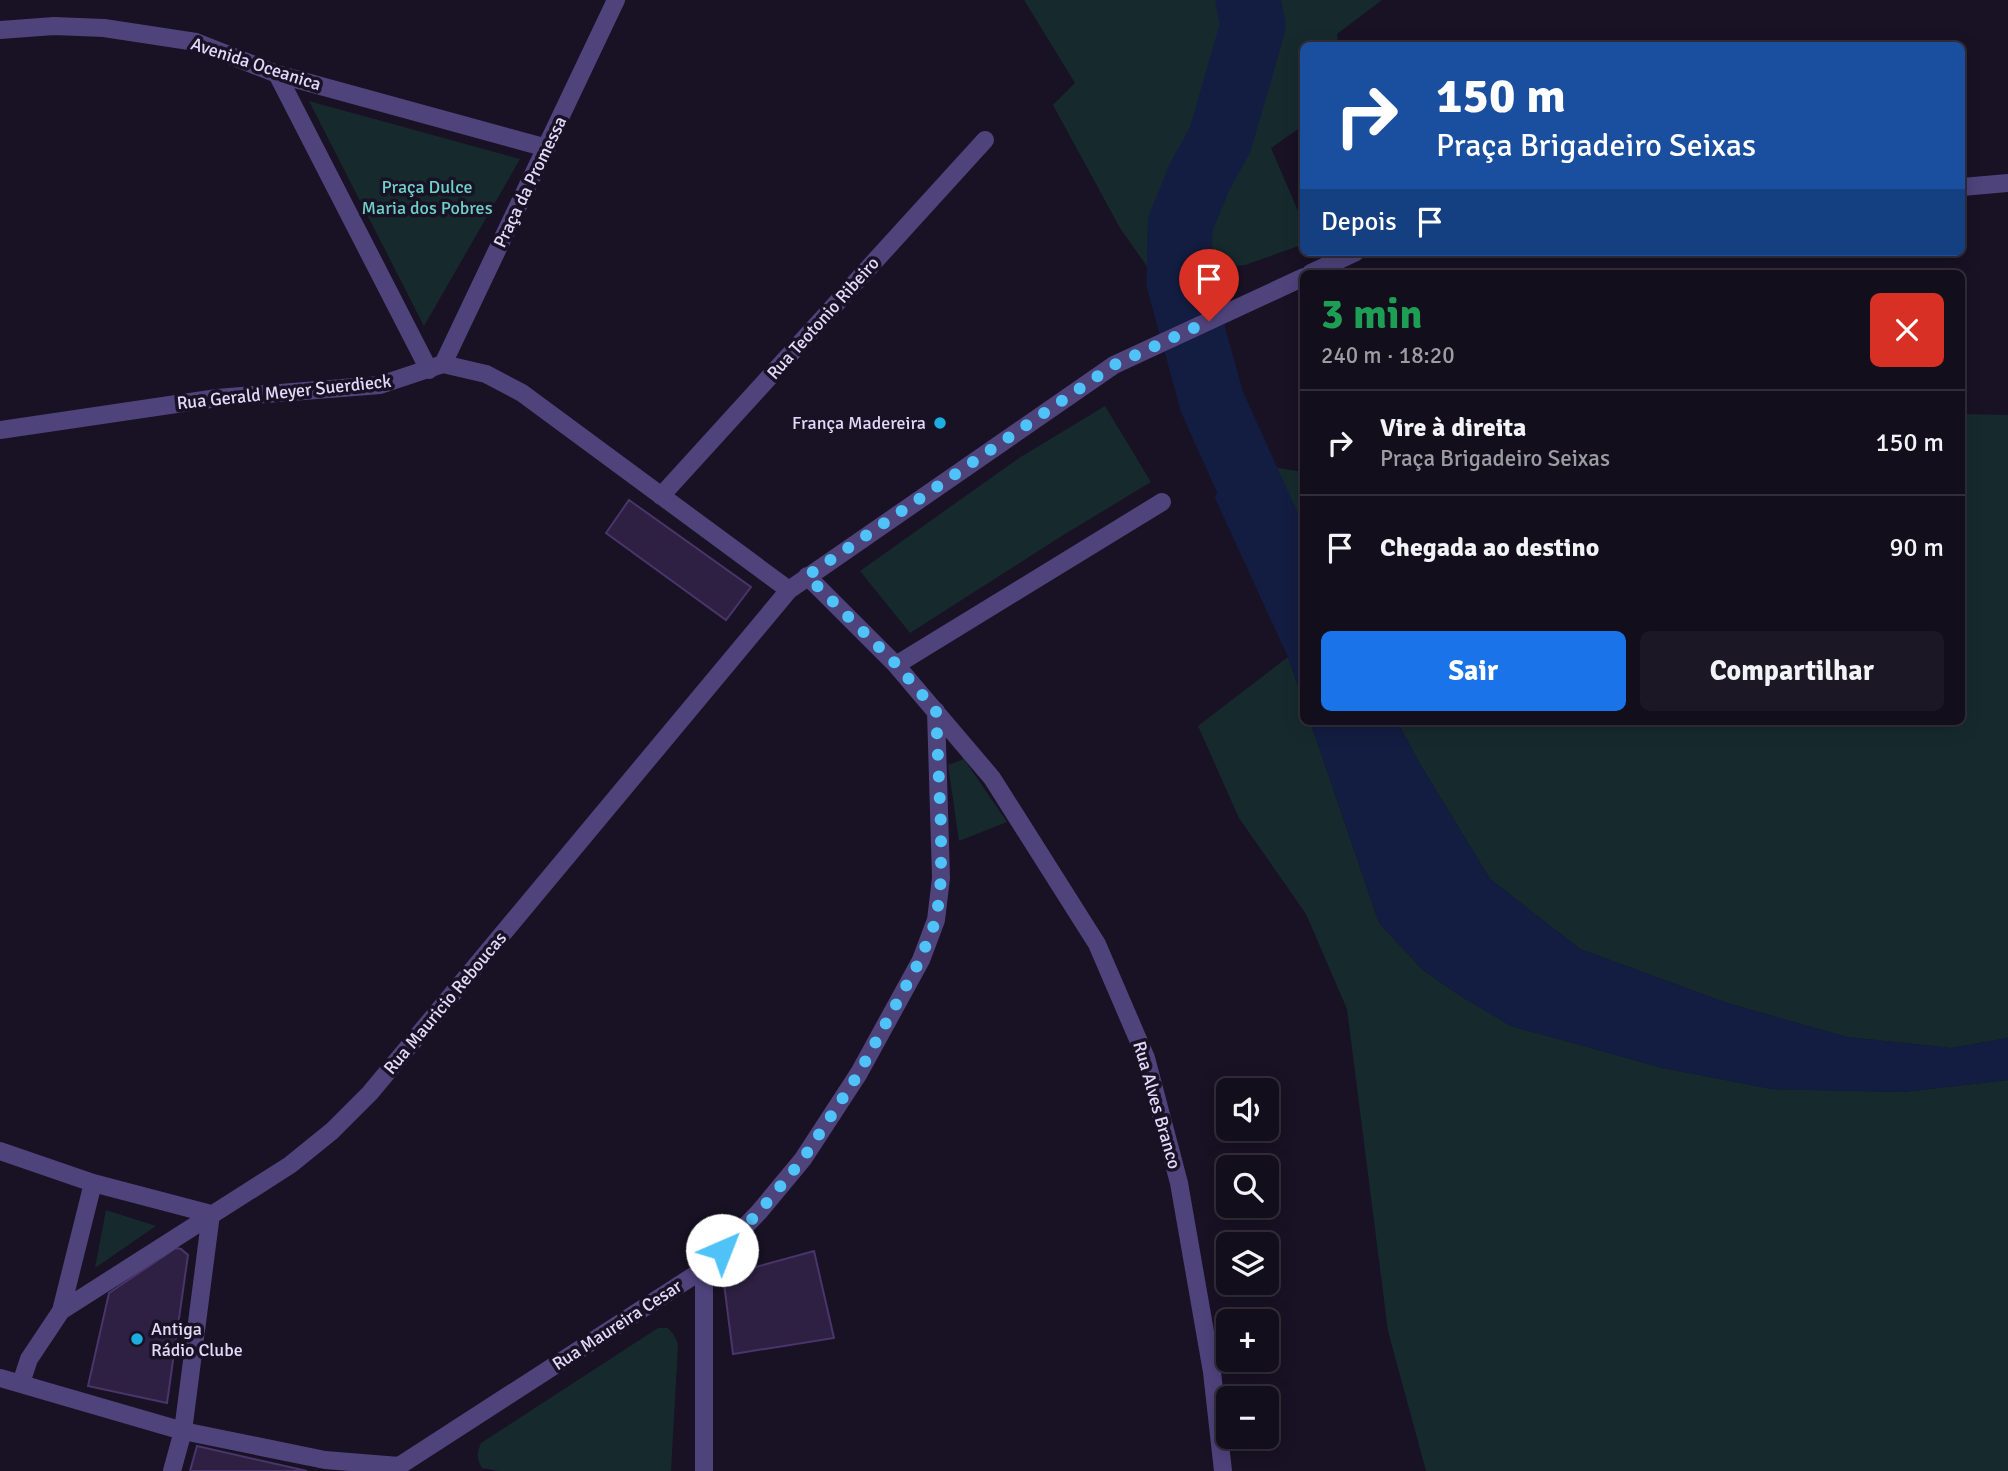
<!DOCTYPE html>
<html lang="pt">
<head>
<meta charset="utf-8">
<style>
	body { margin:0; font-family:Signika,sans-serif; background:#1b1724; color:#f1f3f6; height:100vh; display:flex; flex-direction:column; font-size:26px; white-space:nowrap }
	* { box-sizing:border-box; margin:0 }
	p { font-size:23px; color:#9c9ca3 }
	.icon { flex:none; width:38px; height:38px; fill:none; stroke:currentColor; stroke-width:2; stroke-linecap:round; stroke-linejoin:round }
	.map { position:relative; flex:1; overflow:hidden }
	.details { position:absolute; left:1300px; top:270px; width:665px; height:455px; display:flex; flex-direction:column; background:#120e1b; border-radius:10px; box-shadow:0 4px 18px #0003,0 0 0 2px #312e3a }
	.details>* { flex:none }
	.hud { position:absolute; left:1300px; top:42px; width:665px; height:214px; border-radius:10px; box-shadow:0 4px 18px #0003,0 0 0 2px #312e3a; background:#1a4fa0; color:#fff; overflow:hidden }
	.fabs { position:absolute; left:1216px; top:1078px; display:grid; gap:14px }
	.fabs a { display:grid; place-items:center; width:63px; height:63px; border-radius:10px; background:#120e1b; box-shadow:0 4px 18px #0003,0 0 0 2px #312e3a; font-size:35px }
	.pin { position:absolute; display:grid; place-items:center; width:60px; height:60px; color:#fff; margin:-72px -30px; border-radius:50% 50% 50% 0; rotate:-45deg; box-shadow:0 0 7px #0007 }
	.pin .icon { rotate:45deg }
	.me { position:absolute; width:77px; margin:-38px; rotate:44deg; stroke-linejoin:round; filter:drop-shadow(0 0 5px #0008) }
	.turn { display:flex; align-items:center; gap:24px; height:147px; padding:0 21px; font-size:32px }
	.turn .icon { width:91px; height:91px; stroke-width:2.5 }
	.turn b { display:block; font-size:49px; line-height:60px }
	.then { display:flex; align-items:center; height:66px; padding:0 21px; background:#0003; gap:14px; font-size:26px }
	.round { display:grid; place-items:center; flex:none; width:74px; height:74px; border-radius:10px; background:#1b1724 }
	.headline { display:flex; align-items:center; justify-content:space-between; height:119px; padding:0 21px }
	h1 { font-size:42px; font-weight:700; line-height:52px; color:#1e9e55 }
	.button { display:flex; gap:14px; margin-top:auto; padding:14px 21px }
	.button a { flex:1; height:80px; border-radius:10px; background:#1a73e8; color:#fff; font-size:28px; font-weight:700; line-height:80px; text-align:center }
	.button a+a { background:#1b1724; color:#f1f3f6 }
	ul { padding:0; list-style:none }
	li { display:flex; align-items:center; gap:21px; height:105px; padding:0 21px; border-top:2px solid #312e3a }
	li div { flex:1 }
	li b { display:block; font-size:26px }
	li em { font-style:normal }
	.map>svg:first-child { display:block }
</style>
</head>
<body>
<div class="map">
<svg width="2008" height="1471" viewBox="0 0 2008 1471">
	<rect width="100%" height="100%" fill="#181224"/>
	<path fill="#162a2d" d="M1024,0H1382L1337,34L1338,45L1304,46V125L1271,148L1304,225V244L1245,265L1153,275L1120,228L1053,105L1075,83Z
		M309,101L520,159L424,326Z
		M1105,406L1151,482L1065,534L910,633L860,571L1019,458Z
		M1962,414L2008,415V1038L1951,1048L1847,1037L1727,1003L1580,949L1490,879L1420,764L1397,721H1962Z
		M1265,466L1304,472V539Z
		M1288,657L1304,703V721H1310L1379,923L1423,970L1459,995L1511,1026L1663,1068L1772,1089L1903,1092L2008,1080V1471H1426L1388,1331L1347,1009L1306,914L1239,818L1198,726Z
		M964,759L1007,822L959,841L948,765Z
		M106,1210L156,1226L95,1268Z
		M658,1328H668L674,1335L678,1344L671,1471H498L482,1468C476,1458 477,1453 481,1443Z"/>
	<path fill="#131d41" d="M1240,466H1265L1304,539V702L1288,657L1215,498L1223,477Z
		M1310,721H1397L1420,764L1490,879L1580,949L1727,1003L1847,1037L1951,1048L2008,1038V1080L1903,1092L1772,1089L1663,1068L1511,1026L1459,995L1423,970L1379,923Z"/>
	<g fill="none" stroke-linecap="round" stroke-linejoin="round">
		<path stroke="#131d41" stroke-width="65" d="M1248,0L1253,26L1220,140L1199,178L1180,225L1179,282L1212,402L1304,606"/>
	</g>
	<path fill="#2d2042" stroke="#49356b" stroke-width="2" d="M629,500L751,587L726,620L606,533Z
		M176,1248L181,1249L188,1255L167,1403L88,1386L109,1293Z
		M814,1251L834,1338L733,1354L723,1276Z
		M197,1446L307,1471H190Z"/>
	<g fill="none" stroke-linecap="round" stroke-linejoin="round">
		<path stroke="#4f437c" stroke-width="18" d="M0,30L54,26L104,28L196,42L277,74L547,148
			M277,74L429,370
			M1962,187L2008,183
			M1311,273L1356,252
			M443,364L616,0
			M0,430L217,398L380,385L443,364L486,374L522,393L789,590
			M661,496L985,140
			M807,576L896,665L992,778L1097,944L1146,1058L1179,1183L1212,1372L1223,1471
			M896,665L1162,502
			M0,1151L93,1183L211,1214
			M61,1311L93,1183
			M0,1378L183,1431L325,1460L399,1466L704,1269L759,1212L803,1159L859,1073L921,960L936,920L941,878L936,711
			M21,1383L29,1359L61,1311L290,1165L332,1131L370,1093L789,590L1114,365L1304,277
			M172,1471L183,1431L211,1214
			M704,1471V1269"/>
	</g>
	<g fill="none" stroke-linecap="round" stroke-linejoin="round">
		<path stroke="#4fc3f7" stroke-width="12" stroke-dasharray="0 21.6" d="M722,1250L759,1212L803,1159L859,1073L920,960L936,920L939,899L941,878V828L936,711L897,665L807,576L1114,365L1209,321"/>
	</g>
	<g fill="#1eade1" stroke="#181224" stroke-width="2.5">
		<circle cx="940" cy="423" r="7"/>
		<circle cx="137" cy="1339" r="7"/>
	</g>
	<g text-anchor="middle" stroke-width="7" stroke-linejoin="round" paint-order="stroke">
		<g font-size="18" fill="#e3d9fa" stroke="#181224">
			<text transform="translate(256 64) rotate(18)" y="6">Avenida Oceanica</text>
			<text transform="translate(530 182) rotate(-64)" y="6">Praça da Promessa</text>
			<text transform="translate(823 318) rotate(-48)" y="6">Rua Teotonio Ribeiro</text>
			<text transform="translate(284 392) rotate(-6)" y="6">Rua Gerald Meyer Suerdieck</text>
			<text transform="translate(445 1003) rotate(-50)" y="6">Rua Mauricio Reboucas</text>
			<text transform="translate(1157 1105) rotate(74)" y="6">Rua Alves Branco</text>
			<text transform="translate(617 1325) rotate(-33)" y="6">Rua Maureira Cesar</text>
		</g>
		<g font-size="18" fill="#6ed1c9" stroke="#181224">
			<text x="427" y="193">Praça Dulce<tspan x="427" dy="21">Maria dos Pobres</tspan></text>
		</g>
		<g font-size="18" fill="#e3d9fa" stroke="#181224" text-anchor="end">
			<text x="926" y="429">França Madereira</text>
			<text x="151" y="1335" text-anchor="start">Antiga<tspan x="151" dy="21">Rádio Clube</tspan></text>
		</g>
	</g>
</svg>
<div class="fabs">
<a><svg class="icon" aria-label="sound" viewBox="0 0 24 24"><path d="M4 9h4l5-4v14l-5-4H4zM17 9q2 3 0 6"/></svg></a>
<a><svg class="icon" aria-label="search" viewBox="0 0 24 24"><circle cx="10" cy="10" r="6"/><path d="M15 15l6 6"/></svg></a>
<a><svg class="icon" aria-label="layers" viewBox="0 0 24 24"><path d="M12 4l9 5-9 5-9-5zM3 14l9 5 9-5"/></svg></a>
<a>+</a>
<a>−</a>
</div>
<div class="pin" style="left:1209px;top:321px;background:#d93025"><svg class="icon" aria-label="arrive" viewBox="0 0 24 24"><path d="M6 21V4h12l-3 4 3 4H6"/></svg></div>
<svg class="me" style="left:722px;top:1250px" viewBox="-20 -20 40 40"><circle r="19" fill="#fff"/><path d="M0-13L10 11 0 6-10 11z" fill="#4fc3f7"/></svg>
<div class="hud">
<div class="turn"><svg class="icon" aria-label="right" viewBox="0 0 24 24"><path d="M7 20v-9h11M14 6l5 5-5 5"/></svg><div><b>150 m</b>Praça Brigadeiro Seixas</div></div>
<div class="then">Depois<svg class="icon" aria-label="arrive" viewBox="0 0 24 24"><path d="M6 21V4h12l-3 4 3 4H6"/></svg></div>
</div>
<section class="details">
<div class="headline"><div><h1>3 min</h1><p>240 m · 18:20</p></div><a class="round" style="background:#d93025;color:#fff"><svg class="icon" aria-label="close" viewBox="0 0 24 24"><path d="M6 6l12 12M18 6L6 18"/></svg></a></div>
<ul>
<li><svg class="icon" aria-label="right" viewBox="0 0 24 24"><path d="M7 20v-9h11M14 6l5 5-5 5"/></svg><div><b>Vire à direita</b><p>Praça Brigadeiro Seixas</p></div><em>150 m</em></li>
<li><svg class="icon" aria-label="arrive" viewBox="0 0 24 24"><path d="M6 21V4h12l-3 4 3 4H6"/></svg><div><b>Chegada ao destino</b></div><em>90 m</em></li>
</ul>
<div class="button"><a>Sair</a><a>Compartilhar</a></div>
</section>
</div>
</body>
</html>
